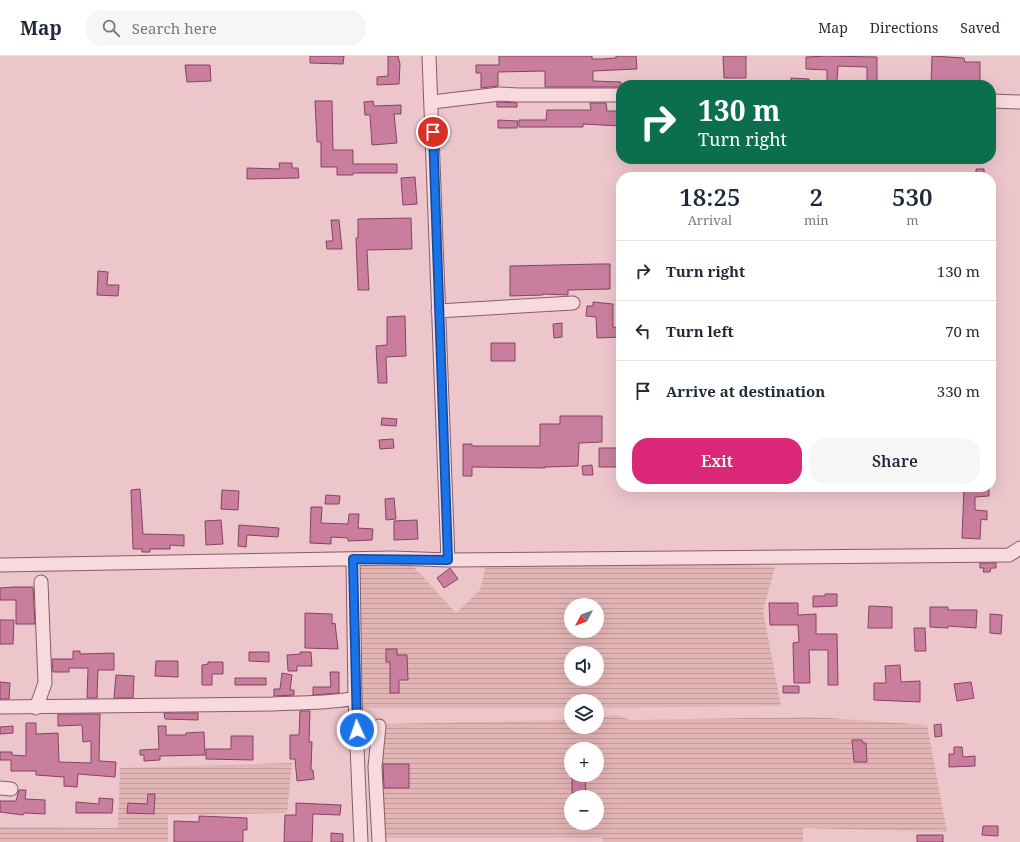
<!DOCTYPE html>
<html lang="en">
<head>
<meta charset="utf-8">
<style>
	body { margin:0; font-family:"Noto Serif",serif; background:#f6f6f7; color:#1f2937; height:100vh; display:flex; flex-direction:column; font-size:15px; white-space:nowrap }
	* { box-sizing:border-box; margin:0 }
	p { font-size:13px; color:#747a83 }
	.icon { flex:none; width:22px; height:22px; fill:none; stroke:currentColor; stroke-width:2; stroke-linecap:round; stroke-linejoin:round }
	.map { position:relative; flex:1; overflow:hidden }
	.sheet { position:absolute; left:616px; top:116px; width:380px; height:320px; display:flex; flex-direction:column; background:#fff; border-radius:16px; box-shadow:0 4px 16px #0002 }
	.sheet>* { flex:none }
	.hud { position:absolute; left:616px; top:24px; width:380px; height:84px; border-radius:16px; box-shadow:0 4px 16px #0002; background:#0b6e4f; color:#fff; overflow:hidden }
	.needle { width:26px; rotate:229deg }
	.buttons { position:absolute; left:564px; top:542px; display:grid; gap:8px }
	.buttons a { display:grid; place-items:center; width:40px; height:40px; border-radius:50%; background:#fff; box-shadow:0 4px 16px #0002; font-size:20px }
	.pin { position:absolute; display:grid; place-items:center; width:34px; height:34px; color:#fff; margin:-17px; border:2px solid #fff; border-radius:50%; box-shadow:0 1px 4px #0007 }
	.me { position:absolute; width:44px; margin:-22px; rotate:357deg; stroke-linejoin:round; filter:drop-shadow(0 0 3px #0008) }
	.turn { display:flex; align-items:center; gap:14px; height:84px; padding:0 16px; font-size:18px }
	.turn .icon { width:52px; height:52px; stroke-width:2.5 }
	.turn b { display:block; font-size:28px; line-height:34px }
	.eta { display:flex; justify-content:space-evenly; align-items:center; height:68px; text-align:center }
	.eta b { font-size:24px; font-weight:600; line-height:28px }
	.primary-button { display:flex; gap:8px; margin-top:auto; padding:8px 16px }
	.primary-button a { flex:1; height:46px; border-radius:16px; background:#db2777; color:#fff; font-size:16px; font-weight:600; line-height:46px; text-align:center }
	.primary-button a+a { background:#f6f6f7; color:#1f2937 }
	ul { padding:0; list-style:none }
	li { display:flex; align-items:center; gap:12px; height:60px; padding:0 16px; border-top:1px solid #e0e1e3 }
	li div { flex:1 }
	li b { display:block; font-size:15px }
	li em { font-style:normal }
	header { display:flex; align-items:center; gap:24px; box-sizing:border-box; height:56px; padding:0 20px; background:#fff; border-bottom:1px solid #e0e1e3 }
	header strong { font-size:19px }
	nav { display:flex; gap:22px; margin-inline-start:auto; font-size:14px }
	.search { width:280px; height:36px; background:#f6f6f7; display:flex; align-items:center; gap:10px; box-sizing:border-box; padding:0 14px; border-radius:16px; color:#747a83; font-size:15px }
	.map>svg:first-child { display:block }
</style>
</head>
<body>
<header>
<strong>Map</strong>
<div class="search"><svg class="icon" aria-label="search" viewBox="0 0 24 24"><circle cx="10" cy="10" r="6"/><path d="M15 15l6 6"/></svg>Search here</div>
<nav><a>Map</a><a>Directions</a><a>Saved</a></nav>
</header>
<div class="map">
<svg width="1020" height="786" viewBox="0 0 1020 786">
	<defs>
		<pattern id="farmland-rules" width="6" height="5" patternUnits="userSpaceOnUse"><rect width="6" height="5" fill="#e2b4b4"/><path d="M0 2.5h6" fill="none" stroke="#c39a9b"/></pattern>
	</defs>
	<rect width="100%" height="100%" fill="#edc6cc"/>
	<path fill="url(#farmland-rules)" fill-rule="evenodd" d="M644,503L775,511L763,555L781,650L597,652V645H571V652H361L360,510H413L456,557L480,534L486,508ZM571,549H597V575H571ZM571,597H597V623H571Z
		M615,659L631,664L815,661L927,669L947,776L803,772V786H603L602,782H381L378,723L384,668L571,664V671H597V662ZM571,693H597V719H571ZM571,741H597V767H571Z
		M292,707L287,757L168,759V786H0V771L118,772L120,712Z"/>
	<path fill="#c97e9e" stroke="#854361" d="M310,0H344L343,8L310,7Z
		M388,0H398L400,8L399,28L377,29V21L388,20Z
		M499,0H592V3H602L616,2V0H636L637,13L593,15V25L621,26V31H545V15L498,16V30L481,32V17H476V9H499Z
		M723,0H746V22H724Z
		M827,0L877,1V26H867V11L838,10L837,25H827V14L806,13V1Z
		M932,0L964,2L965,6H980V29H931Z
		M185,9H210L211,25L187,26Z
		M791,22L809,23V29H791Z
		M315,45H332L333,94H353V108H397V117H353V119H337V111H321V86H317Z
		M373,45L374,50L401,49V58H394L397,87L372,89L370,59H365L364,46Z
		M497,46L517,47V51H497Z
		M590,47H606L607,55H621V70L583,68V71H519V64H546L547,54H591Z
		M498,64L518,65L517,72H498Z
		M279,107H292V112H298L299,122L247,123V112L280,113Z
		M976,113H984V121H976Z
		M415,121L417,148L403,149L401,122Z
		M411,162L412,193L367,194L369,234H358L356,182H358V163Z
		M331,164H339L342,193H327L326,185H333Z
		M599,208H610V233L568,234V239L543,238V239L510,240V210Z
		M98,215L108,216L107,229H119L118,240L97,239Z
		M593,246L613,248V271L621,272V281L597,282L596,261L586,260L587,250H593Z
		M405,260L406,300L386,301L387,327H378L376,290L387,289V261Z
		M562,267V281L554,282L553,268Z
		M491,287H515V305H491Z
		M560,360H602V386L579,387L578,410L545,411V412L472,411V420H463V388H472V390H540V368H560Z
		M382,362L397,363L396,370L381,369Z
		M393,383L394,392L380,393L379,384Z
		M599,392H621V411H599Z
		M592,409L593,419H583L582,410Z
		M964,431H989V440L975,441V454L987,455V464L981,463L980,483L962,482Z
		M140,433L143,478L184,479V490L170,489V493H150V496H142V493H133L131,434Z
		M222,434L239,435L238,454L221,453Z
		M326,439L340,440L339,448H325Z
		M394,442L396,463L386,464L385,443Z
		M311,451H322L321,467L348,468L349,458H359L358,472L373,473L372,484L348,485V482L331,481V488L310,487Z
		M221,464L223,488L206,489L205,465Z
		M417,464L418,483L394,484V465Z
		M239,469L279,472L278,481L247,479L246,491L238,490Z
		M980,507H996V512H991L990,516H983L984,512H980Z
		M450,512L458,523L444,532L437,522Z
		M14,531H33L35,568H16V544H0V532Z
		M825,538H837V550L813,551V540H825Z
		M769,547H798V559L816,558V578H837L838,629H828V594H809L810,627H794L793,587L799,586L798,569H770Z
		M869,550L892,551V572H868Z
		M930,551H948V554H977L976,572L948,570V572L930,571Z
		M305,557L332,558V568L335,567L338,593L305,592Z
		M990,558L1002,559L1001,578L990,577Z
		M0,564H14L13,588H0Z
		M914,572H925L926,595H915Z
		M386,593H397V599H407L408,624H399V637H390V606H386Z
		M73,595H80V598L114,597V614H98L97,642H87L88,612H69V616H53L52,603H73Z
		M249,596H269V606L249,605Z
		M300,596H311L312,610H297V615H288L287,599L301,598Z
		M156,605H178V621L155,620Z
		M208,606H223V618H212V629H202V609L208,608Z
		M900,609L901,626L920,625V646L874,644V627H886L885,610Z
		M330,616H339V637L313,639V631H331Z
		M282,617L292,619L290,634H294V639L274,640V633H280Z
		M116,619L134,620L133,642H114Z
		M235,622H266V629H235Z
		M0,626L10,627L9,643H0Z
		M971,626L974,642L957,645L954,628Z
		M783,630H799V637H783Z
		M300,655H310L309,686H312L311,714H313L314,723L297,725L295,703H290V679H299Z
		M164,657H198V664L165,663Z
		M58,658H100L99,705L116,706L115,721L78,718L77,731L64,730V721L36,719V715H11V704H0V696H12V699L26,700V667H36V678L58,677L59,706L91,707V685L83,686L82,669L58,670Z
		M941,668L942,680L935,681L934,669Z
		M13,670V677L0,678V671Z
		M158,670H166V679H186V677L204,676L205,699L160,700V704L144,705V699H140V694L159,693Z
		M231,680H253V704L206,703V693H231Z
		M852,684H862L863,687H866L867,706H854Z
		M954,691H962L963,701L975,700V710L949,711V698H954Z
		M383,708H409V732H384Z
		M572,719H585L586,737H572Z
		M19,734H26L25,743L45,744V758L24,757L23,759L0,756V745H16Z
		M148,738H155L154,758L127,757L128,747L147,748Z
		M99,742L113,743L112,757H76V746L99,748Z
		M296,747L341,749L340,759L313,758L312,786H284L285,759H296Z
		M199,760L247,762V774H243V786H174V765L199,766Z
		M983,770H998V780L982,779Z
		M331,777L343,778V786H331Z
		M917,779H943V786H917Z"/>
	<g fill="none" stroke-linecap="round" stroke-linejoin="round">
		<g stroke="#875c6a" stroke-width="15">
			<path id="minor" d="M429,0L448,504
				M991,45L1020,46
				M432,46L500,38L519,39H621
				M438,255L573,247
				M353,503L355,642L361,786
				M0,509L393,502L448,504L1009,499L1020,492
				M0,651L272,648C300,646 328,648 355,642
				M36,652L45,627L41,526
				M0,732L11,733
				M379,786L375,711L379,670"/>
		</g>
		<use href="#minor" stroke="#f7d9de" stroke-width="13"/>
	</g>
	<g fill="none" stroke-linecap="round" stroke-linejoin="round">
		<g stroke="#114b97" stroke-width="10">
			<path id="route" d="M357,674L353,503L448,504L433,76"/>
		</g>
		<use href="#route" stroke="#1a73e8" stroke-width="7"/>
	</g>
</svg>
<div class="buttons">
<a><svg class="needle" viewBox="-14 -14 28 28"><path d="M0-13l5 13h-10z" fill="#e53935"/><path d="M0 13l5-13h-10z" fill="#747a83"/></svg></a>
<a><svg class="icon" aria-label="sound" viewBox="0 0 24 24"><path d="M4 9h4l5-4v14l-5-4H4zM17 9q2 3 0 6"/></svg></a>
<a><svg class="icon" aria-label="layers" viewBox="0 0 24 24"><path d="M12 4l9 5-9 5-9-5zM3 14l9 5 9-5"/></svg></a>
<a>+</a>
<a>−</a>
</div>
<div class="pin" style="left:433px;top:76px;background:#d93025"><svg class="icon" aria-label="arrive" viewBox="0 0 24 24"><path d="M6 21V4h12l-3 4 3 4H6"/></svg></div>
<svg class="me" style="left:357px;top:674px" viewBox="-20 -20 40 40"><circle r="17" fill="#1a73e8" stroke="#fff" stroke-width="3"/><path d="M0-11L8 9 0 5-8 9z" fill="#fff"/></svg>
<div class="hud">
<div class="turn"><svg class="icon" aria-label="right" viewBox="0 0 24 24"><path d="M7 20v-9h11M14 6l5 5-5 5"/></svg><div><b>130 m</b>Turn right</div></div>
</div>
<section class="sheet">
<div class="eta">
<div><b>18:25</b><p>Arrival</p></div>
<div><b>2</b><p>min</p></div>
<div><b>530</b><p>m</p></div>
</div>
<ul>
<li><svg class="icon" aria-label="right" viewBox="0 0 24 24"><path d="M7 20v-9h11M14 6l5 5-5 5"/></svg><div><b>Turn right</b></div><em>130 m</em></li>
<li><svg class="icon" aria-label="left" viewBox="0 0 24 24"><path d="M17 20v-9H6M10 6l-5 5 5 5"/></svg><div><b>Turn left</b></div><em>70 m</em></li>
<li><svg class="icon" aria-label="arrive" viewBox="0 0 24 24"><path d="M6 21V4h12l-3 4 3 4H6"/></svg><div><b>Arrive at destination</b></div><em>330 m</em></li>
</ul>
<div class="primary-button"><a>Exit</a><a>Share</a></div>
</section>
</div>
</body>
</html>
